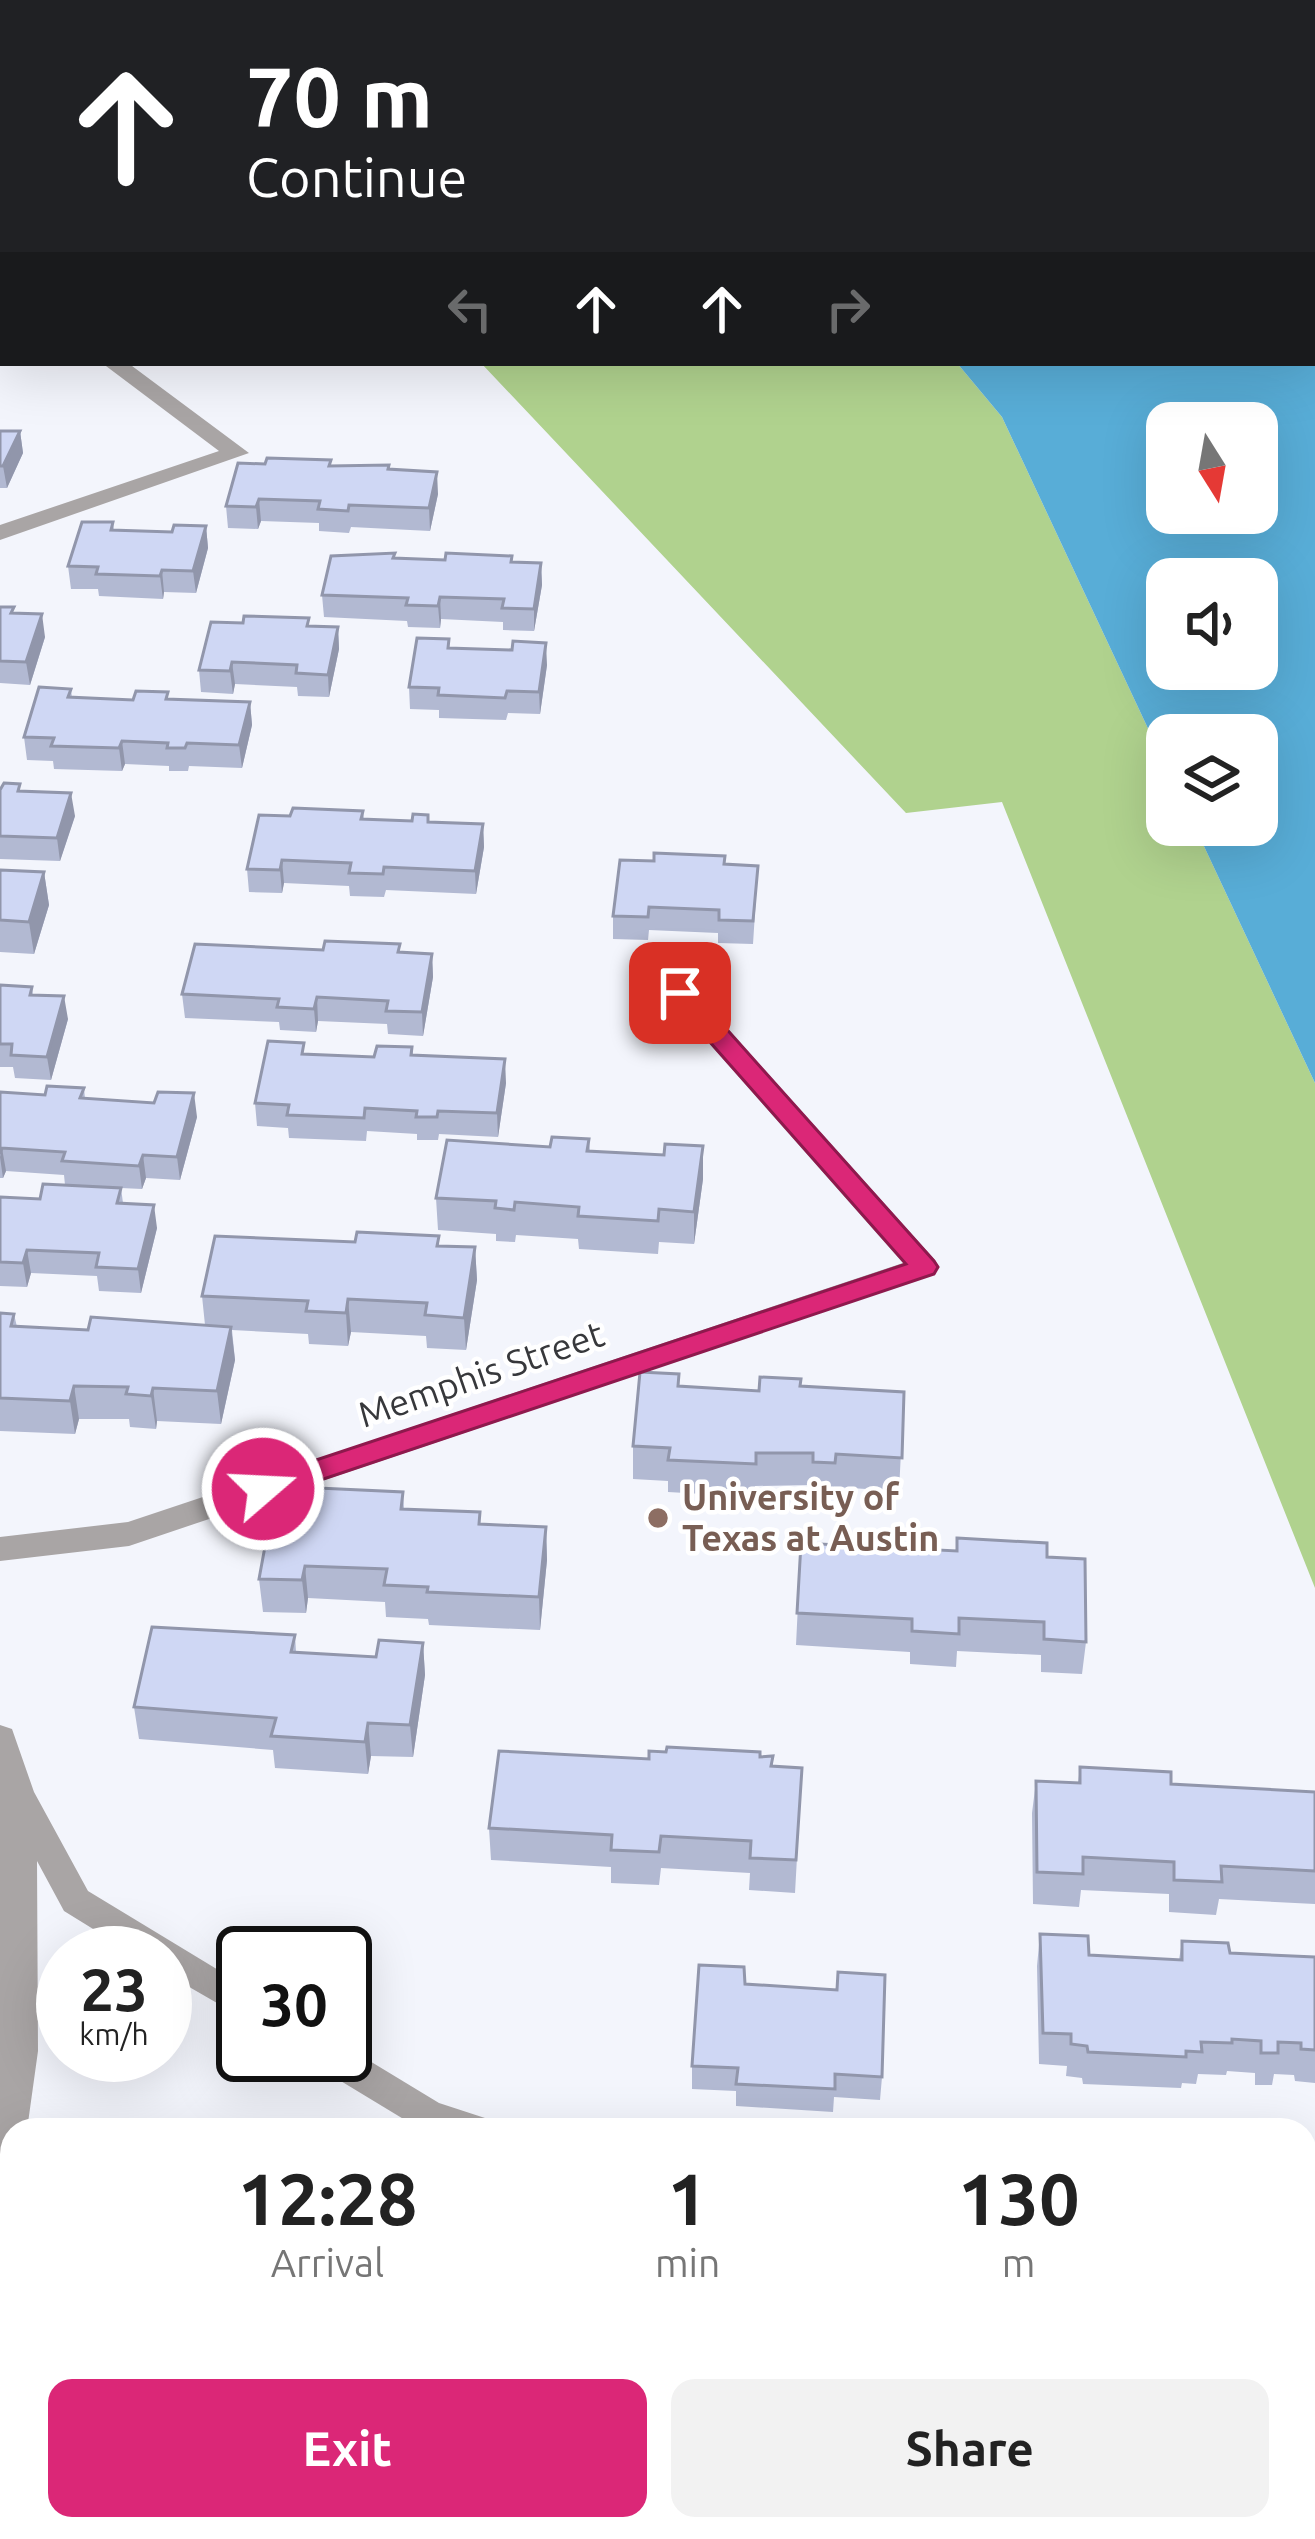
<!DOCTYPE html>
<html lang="en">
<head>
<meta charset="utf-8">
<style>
	body { margin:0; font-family:Ubuntu,sans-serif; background:#f2f2f2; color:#222; height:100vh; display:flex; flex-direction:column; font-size:45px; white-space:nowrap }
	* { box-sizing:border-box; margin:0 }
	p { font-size:39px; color:#767676 }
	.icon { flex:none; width:66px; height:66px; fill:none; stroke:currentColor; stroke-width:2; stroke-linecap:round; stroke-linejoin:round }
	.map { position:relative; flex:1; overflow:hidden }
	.sheet { position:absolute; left:0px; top:2118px; width:1317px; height:423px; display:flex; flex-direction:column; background:#fff; border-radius:36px 36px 0 0; box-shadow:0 12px 48px #0002 }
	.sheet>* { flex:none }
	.hud { position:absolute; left:0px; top:0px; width:1317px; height:366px; box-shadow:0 12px 48px #0002; background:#202124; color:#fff; overflow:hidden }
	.needle { width:78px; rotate:169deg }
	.fabs { position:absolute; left:1146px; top:402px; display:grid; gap:24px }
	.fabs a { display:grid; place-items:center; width:132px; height:132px; border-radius:24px; background:#fff; box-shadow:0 12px 48px #0002; font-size:60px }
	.speed { position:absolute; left:36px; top:1926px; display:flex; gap:24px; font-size:60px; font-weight:700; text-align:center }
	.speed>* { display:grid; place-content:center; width:156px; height:156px; border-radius:50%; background:#fff; box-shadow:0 12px 48px #0002; line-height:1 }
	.speed small { font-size:30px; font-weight:400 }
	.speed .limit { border:6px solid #111; border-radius:18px; background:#fff; color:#111 }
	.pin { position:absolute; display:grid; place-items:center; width:102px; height:102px; color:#fff; margin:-51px; border-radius:24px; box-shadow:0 6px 18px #0006 }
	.me { position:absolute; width:132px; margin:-66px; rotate:71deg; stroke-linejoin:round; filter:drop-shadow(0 0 9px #0008) }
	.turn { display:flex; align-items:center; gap:42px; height:252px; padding:0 48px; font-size:54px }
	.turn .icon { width:156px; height:156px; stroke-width:2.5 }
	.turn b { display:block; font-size:84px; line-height:102px }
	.lanes { display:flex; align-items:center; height:114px; padding:0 48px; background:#0003; justify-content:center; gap:60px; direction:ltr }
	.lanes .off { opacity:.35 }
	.eta { display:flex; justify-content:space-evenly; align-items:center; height:204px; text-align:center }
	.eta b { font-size:72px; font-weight:600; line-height:84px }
	.cta { display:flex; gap:24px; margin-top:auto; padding:24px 48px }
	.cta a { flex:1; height:138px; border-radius:24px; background:#db2777; color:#fff; font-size:48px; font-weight:600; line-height:138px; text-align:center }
	.cta a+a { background:#f2f2f2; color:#222 }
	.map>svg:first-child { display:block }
</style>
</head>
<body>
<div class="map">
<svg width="1315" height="2539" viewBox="0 0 1315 2539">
	<rect width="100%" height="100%" fill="#f3f5fc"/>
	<path fill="#b0d28e" d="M0,0H657L659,3H3V49Z
		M481,363H957L1002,417L1167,769V825H1194L1315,1083V1588L1002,802L906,813Z"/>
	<path fill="#58add7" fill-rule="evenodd" d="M657,0H1315V160L1314,3Z
		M1314,254L1315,257V1083L1194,825H1257V735H1167V769L1002,417L957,363H1314ZM1167,423H1257V513H1167ZM1167,579H1257V669H1167Z"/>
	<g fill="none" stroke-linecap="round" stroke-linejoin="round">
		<path fill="#a9a5a5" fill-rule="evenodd" d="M102,363H128L249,453L0,540V525L219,451Z
			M680,984L690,987L935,1260L939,1267L935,1274L129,1546L0,1561V1537L128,1522L903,1263L670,999L666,993L670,987Z
			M0,1725L12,1729L34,1792L88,1891L243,1985V2018L165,1973V1953H132L64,1911L37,1861L38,2051L27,2130H12V2195L0,2199Z
			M345,2046L439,2103L488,2119L494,2130L415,2126L316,2066L311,2055H345Z
			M1315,2197V2231L1305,2232V2198Z"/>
	</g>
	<path fill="#b2b9d2" d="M0,431H20L23,453L7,488H0Z
		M389,465L390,469L438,494L430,531L351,527L349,533L319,531V523L261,521L258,529L228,528L226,506L332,466Z
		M113,522L114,530L172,532L206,526L208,548L196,593L164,592L163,599L99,596L98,589H71L68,566Z
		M512,556V562L541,563L542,585L534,631L503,630V622L441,619L440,628L408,627L407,621L324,617L322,595L395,558L445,560Z
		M0,607L14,614L45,637L30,685L0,683Z
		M310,626L338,627L339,649L329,697L298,696L297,687L235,684L233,694L201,692L199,670Z
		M449,648L547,665L540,714L508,713L506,720L439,718V710L410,709L409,687Z
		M71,689L72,698L133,700L168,692V699L250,702L252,725L242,768L189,766L188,771H169V766L125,764L122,771L54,769L53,761L27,760L24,737Z
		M0,790L21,791L75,816L60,861L0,859Z
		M363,811L364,819L412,821L428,815L429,822L483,824L484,847L476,894L386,890L384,897L350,896L349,886L284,883L282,893L249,892L247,869L290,816Z
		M724,864L758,866L753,944L718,943V933L649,930L648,940L613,939V916Z
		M0,870L44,872L49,905L34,954L0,952Z
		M400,952L432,954L433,977L423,1036L388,1034L387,1024L318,1021L316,1032L280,1030L279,1022L185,1018L182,994Z
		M0,985L32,987L33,995L68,1019L51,1080L15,1078L13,1067H0Z
		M412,1047L413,1055L506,1083L498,1137L439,1134L438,1140H417V1134L367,1131L366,1141L289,1138L288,1128L257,1126L255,1103L305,1054L374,1057Z
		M84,1088L85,1099L197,1117L180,1180L146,1178L142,1189L121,1188L123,1203L157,1228L141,1293L99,1291L97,1276L31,1273L27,1287L0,1286V1197L40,1199L65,1185L64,1175L6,1171L3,1178H0V1092L45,1095Z
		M589,1139L590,1151L664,1155L703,1146V1179L694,1244L659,1242L658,1254L579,1249L578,1239L516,1235L515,1242L496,1241V1234L438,1230L436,1198L550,1147Z
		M439,1236V1246L475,1247L477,1280L466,1350L427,1348L426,1336L351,1332L348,1346L309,1344L308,1334L232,1330L235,1360L221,1424L157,1421L156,1429L130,1427L129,1419H79L75,1434L0,1431V1313L14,1314L17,1327L88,1330L205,1325L202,1296L355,1242Z
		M679,1374V1387L759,1391L801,1386L904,1392L899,1491L834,1487V1496L812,1494V1485L755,1486V1497L668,1492V1481L633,1479V1446Z
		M403,1492L404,1509L481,1524L546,1527L547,1560L540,1630L429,1625L428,1619L386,1617L385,1602L308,1598L306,1613L263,1612L259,1579L315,1504Z
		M801,1543L1047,1557L1086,1642L1082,1674L1041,1672V1655L957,1651L956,1667L910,1664V1652L796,1645Z
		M295,1635L296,1652L376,1657L423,1643L425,1675L413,1757L371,1756L368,1774L275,1768L273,1750L139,1739L134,1707Z
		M773,1756V1766L802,1768L795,1893L749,1890L750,1873L661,1868L659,1885L611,1883V1867L491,1860L489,1828L649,1759Z
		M1080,1767L1171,1784L1315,1792V1904L1219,1899L1216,1915L1169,1912V1894L1081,1890L1079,1907L1033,1904L1032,1813L1036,1781L1078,1783Z
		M1040,1934L1089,1955L1179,1960L1182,1941L1230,1953L1315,1957V2083L1295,2081L1294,2075L1274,2074L1272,2085H1255V2073L1227,2071L1226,2075L1198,2074L1196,2084L1182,2083L1181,2088L1083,2084L1082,2078L1066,2076L1067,2066L1039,2064L1037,1966Z
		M745,1984L882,2077L880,2100L834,2097L833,2112L736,2106V2091L692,2089V2066Z"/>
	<path fill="#9196ab" d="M20,431L23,453L7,488L3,466Z
		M437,472L438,494L430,531L429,508Z
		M259,499L261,521L258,529L256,507Z
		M206,526L208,548L196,593L193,571Z
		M541,563L542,585L534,631V609Z
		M162,570L164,592L163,599L160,576Z
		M440,597L441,619L440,628L438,606Z
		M42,614L45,637L30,685L26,662Z
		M338,627L339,649L329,697L328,675Z
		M546,643L547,665L540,714L539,692Z
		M232,662L235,684L233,694L230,671Z
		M250,702L252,725L242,768L239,745Z
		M122,741L125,764L122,771L119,748Z
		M71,793L75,816L60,861L57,838Z
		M483,824L484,847L476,894L475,871Z
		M282,860L284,883L282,893L280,870Z
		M44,872L49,905L34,954L29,922Z
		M432,954L433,977L423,1036L422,1012Z
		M64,996L68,1019L51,1080L47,1057Z
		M317,997L318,1021L316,1032L314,1009Z
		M505,1059L506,1083L498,1137L497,1113Z
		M194,1093L197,1117L180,1180L177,1157Z
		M703,1146V1179L694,1244V1212Z
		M2,1148L6,1171L3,1178L0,1157Z
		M143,1155L146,1178L142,1189L139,1166Z
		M154,1205L157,1228L141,1293L138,1269Z
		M475,1247L477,1280L466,1350L464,1318Z
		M27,1250L31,1273L27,1287L23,1263Z
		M348,1299L351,1332L348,1346L346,1313Z
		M231,1327L235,1360L221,1424L217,1391Z
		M74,1386L79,1419L75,1434L70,1401Z
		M153,1388L157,1421L156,1429L151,1396Z
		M546,1527L547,1560L540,1630L539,1597Z
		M305,1566L308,1598L306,1613L302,1580Z
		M423,1643L425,1675L413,1757L410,1725Z
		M368,1723L371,1756L368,1774L365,1742Z"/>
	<path fill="#cfd7f4" stroke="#9196ab" stroke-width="3" d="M0,431H20L3,466H0Z
		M267,458L331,460L329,466L389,465L388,469L437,472L429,508L349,505L348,511L318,509L320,501L259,499L256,507L226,506L238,463L265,464Z
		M82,522H113L111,530L172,532L174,525L206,526L193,571L162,570L160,576L96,574L98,567L68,566Z
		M395,553L393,558L445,560L446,553L512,556L511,562L541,563L534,609L502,608L504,599L440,597L438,606L406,605L408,598L322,595L331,556Z
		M0,607H14L11,613L42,614L26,662L0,661Z
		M244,616L309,618L307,626L338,627L328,675L296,673L297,665L232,662L230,671L199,670L211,622L243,623Z
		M417,638L449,639L448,648L512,650L513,641L546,643L539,692L507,691L505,698L438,695L439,688L409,687Z
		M39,687L71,689L68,697L133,700L136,691L168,692L166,699L250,702L239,745L187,743L185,748H167L168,743L122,741L119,748L51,746L54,738L24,737Z
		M4,783L20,784L18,791L71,793L57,838L0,836V790Z
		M293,808L363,811L361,819L412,821L413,814L428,815V822L483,824L475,871L384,867L383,874L349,873L351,863L282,860L280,870L247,869L259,815L290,816Z
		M654,853L725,856L724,864L758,866L753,921L719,920V910L649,907L648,917L613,916L620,860L654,861Z
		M0,870L44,872L29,922L0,920Z
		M325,941L400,944L398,952L432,954L422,1012L386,1011L388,1001L317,997L314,1009L277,1007L279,999L182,994L195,944L323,950Z
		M0,985L32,987L30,995L64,996L47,1057L11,1055L12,1044H0Z
		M268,1041L304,1043L302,1054L374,1057L377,1046L412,1047L411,1055L505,1059L497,1113L438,1111L437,1117H416L417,1111L365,1108L364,1118L287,1115L289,1105L255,1103Z
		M47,1086L84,1088L80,1098L154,1103L158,1092L194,1093L177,1157L143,1155L139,1166L62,1161L65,1152L2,1148L0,1154V1092L45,1095Z
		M552,1137L589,1139L587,1151L664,1155L665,1144L703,1146L694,1212L659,1209L658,1221L578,1216L579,1207L515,1202L514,1210L495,1208L496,1201L436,1198L447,1140L550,1147Z
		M43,1184L121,1188L117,1203L154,1205L138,1269L96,1267L99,1253L27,1250L23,1263L0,1262V1197L40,1199Z
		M357,1232L439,1236L437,1246L475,1247L464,1318L425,1315L427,1303L348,1299L346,1313L306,1311L308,1301L202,1296L215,1236L355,1242Z
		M0,1313L14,1314L11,1326L88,1330L91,1317L231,1327L217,1391L153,1388L151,1396L126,1394L128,1387L74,1386L70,1401L0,1398Z
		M640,1372L679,1374L678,1386L759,1391L760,1377L801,1379L800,1386L904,1392L902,1458L836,1454L835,1463L813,1462V1453H756V1464L668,1460L670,1448L633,1446Z
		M318,1488L403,1492L401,1509L480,1512L479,1524L546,1527L539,1597L427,1592L428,1587L384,1585L387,1569L305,1566L302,1580L259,1579L273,1503L315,1504Z
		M957,1538L1047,1543V1557L1085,1559L1086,1642L1044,1639V1622L959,1618V1634L912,1631V1619L797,1613L801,1543L957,1551Z
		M152,1627L295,1635L291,1652L376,1657L379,1640L423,1643L410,1725L368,1723L365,1742L271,1736L276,1718L134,1707Z
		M667,1747L760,1752V1757L773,1756L771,1766L802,1768L796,1860L750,1858L751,1841L661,1836L659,1852L611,1850L612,1835L489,1828L499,1751L649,1759V1751L666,1752Z
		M1080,1767L1171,1772V1784L1315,1792V1871L1221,1866L1222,1882L1174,1880V1862L1083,1857V1874L1037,1872L1036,1781L1080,1783Z
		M1040,1934L1088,1936L1089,1955L1182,1960V1941L1228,1943L1230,1953L1315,1957V2050L1301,2049V2043L1278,2042V2053H1261V2041L1232,2039V2043L1201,2042L1202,2052L1186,2051V2057L1088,2052L1087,2046L1071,2044V2034L1043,2033Z
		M699,1965L744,1967L745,1984L837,1990L838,1972L885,1975L882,2077L835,2074V2089L736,2084L738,2068L692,2066Z
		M1305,2480H1315V2539H1031V2529H1305Z
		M480,2529H689L688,2539H479Z"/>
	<path fill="#db2777" stroke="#8e194d" stroke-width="3" d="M680,985L689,987L934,1261L938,1267L934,1274L273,1496H253L249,1489L253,1481L906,1264L671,998L667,993Z"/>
	<circle fill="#8d6e63" stroke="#fff" stroke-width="4.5" cx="658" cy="1518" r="12"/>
	<g text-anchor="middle" stroke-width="9" stroke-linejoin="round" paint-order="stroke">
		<g font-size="36" fill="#37383b" stroke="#fff">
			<text transform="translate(481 1374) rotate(-19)" y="13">Memphis Street</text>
		</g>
		<g font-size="36" font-weight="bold" fill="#785e54" stroke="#fff" text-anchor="start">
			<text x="682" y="1510">University of<tspan x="682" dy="41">Texas at Austin</tspan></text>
		</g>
	</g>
</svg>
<div class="fabs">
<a><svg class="needle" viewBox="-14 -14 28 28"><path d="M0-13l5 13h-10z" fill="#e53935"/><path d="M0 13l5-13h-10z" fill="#767676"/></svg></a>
<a><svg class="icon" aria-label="sound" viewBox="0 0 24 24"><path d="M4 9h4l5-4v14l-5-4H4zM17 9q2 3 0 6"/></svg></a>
<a><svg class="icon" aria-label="layers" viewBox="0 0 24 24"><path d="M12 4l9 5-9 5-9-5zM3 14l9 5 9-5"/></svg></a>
</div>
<div class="speed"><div>23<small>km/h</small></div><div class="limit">30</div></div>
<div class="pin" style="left:680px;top:993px;background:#d93025"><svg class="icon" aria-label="arrive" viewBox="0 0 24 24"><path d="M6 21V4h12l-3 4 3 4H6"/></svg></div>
<svg class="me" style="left:263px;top:1489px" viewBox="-20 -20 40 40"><circle r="17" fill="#db2777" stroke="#fff" stroke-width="3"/><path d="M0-11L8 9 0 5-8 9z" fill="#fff"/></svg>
<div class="hud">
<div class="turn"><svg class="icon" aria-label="ahead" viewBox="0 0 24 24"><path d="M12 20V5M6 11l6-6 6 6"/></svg><div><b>70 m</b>Continue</div></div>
<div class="lanes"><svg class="icon off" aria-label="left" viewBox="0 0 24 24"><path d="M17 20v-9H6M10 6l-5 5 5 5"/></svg><svg class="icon" aria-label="ahead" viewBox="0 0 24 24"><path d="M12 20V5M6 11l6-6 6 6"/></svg><svg class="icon" aria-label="ahead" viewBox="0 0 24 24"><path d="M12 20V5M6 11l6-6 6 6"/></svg><svg class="icon off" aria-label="right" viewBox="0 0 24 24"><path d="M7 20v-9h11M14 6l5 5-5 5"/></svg></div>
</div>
<section class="sheet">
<div class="eta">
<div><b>12:28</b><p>Arrival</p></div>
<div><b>1</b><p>min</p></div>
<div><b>130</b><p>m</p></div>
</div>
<div class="cta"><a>Exit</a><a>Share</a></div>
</section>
</div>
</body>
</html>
